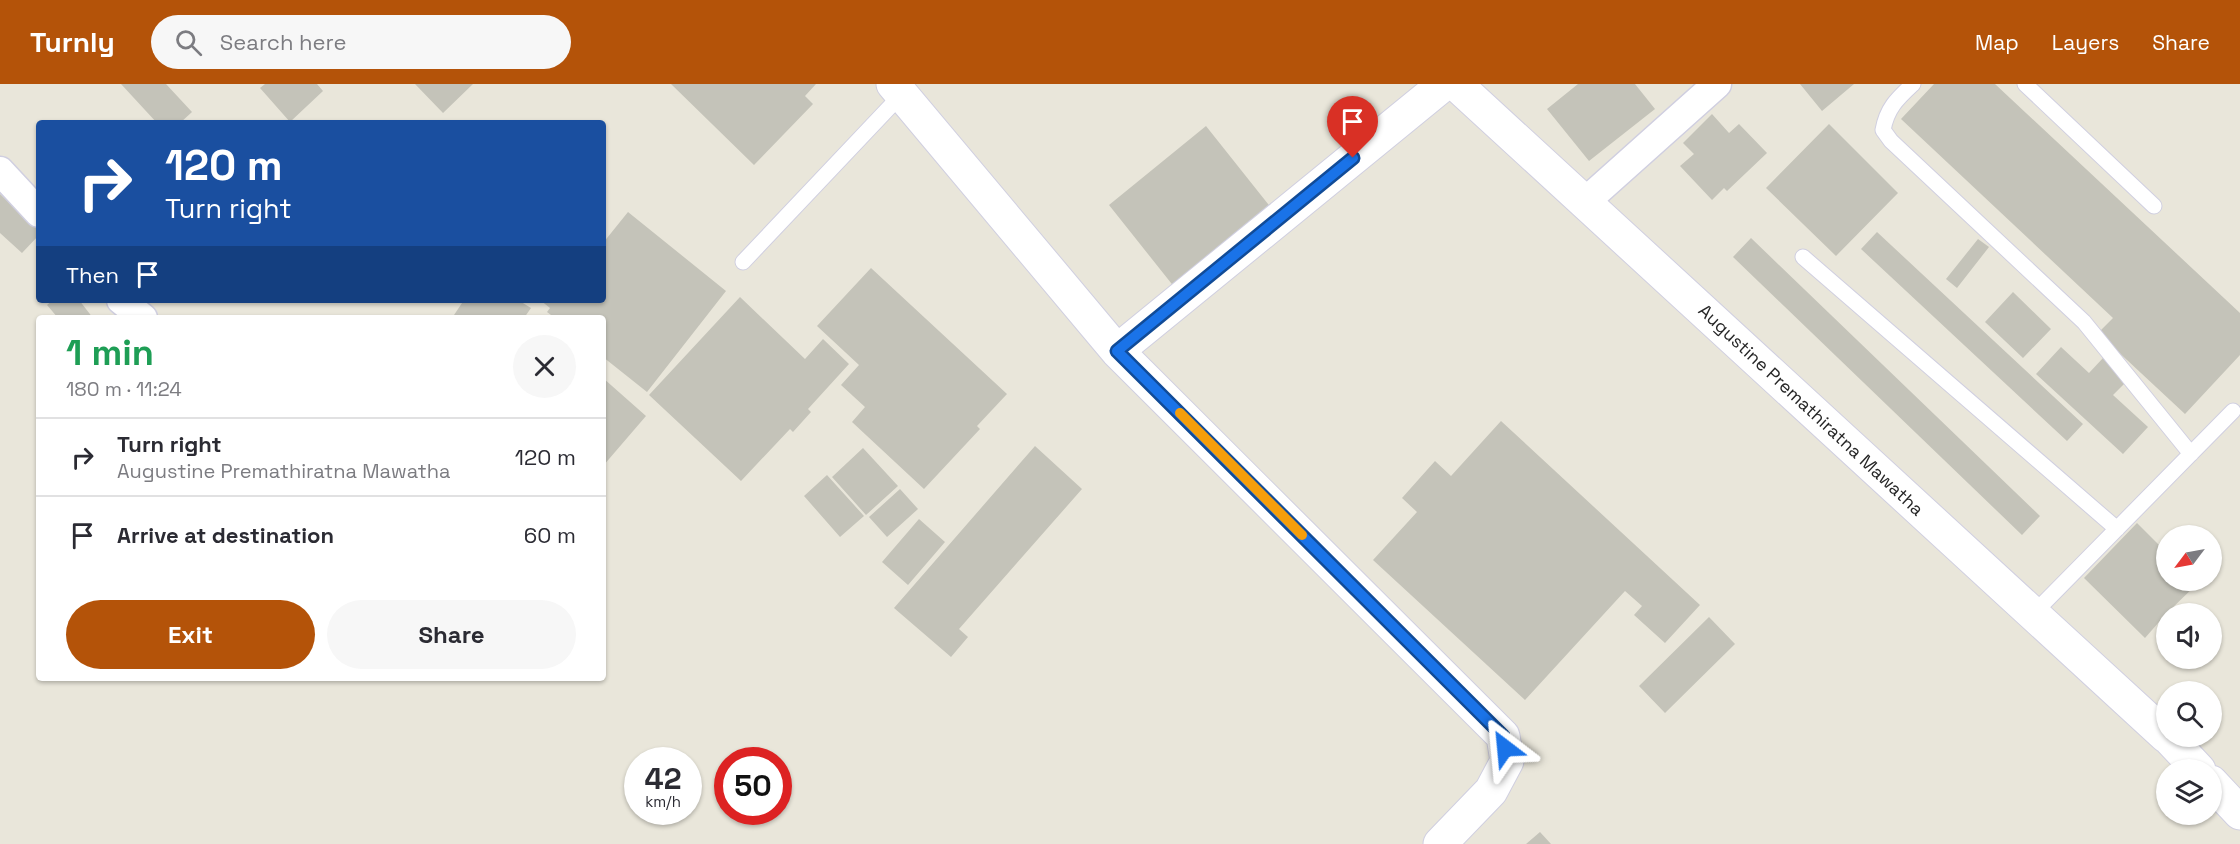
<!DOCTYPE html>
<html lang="en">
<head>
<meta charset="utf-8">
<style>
	body { margin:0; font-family:"Space Grotesk",sans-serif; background:#f7f7f7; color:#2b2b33; height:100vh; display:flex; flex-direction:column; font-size:22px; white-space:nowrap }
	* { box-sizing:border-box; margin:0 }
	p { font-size:20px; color:#7c7c81 }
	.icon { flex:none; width:33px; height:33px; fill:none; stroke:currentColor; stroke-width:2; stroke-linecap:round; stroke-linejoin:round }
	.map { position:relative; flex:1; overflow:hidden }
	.details { position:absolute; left:36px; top:231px; width:570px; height:366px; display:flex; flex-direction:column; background:#fff; border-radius:6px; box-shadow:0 2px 4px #0004 }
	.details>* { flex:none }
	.hud { position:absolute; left:36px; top:36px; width:570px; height:183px; border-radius:6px; box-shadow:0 2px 4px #0004; background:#1a4fa0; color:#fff; overflow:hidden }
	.needle { width:39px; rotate:238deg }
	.controls { position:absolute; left:2156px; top:441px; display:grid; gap:12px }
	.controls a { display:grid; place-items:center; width:66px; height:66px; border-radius:50%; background:#fff; box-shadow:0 2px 4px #0004; font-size:30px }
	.speed { position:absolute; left:624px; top:663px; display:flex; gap:12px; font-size:30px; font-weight:700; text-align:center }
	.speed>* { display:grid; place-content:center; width:78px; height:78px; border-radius:50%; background:#fff; box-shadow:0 2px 4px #0004; line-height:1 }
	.speed small { font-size:15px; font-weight:400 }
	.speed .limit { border:9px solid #d22; background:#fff; color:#111 }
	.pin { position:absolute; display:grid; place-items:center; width:51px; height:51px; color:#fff; margin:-62px -26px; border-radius:50% 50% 50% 0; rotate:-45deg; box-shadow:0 0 6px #0007 }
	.pin .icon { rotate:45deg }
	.me { position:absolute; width:66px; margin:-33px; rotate:331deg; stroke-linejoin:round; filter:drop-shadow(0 0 4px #0008) }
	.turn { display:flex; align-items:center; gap:21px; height:126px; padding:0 30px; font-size:27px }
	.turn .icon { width:78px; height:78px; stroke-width:2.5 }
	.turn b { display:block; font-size:42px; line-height:51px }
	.then { display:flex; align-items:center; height:57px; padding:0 30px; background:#0003; gap:12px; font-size:22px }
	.round { display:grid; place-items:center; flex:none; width:63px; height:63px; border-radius:32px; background:#f7f7f7 }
	.summary { display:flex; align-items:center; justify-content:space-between; height:102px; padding:0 30px }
	h1 { font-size:36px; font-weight:700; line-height:45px; color:#1e9e55 }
	.cta { display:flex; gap:12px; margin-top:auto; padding:12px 30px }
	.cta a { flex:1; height:69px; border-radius:36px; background:#b45309; color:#fff; font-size:24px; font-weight:700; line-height:69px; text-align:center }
	.cta a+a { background:#f7f7f7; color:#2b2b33 }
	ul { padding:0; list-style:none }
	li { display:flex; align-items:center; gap:18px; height:78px; padding:0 30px; border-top:2px solid #e1e1e2 }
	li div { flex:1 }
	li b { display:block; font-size:22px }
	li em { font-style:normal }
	header { display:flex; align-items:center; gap:36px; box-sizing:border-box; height:84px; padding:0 30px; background:#b45309; color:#fff }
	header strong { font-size:28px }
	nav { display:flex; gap:33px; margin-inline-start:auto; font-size:21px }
	.search { width:420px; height:54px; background:#f7f7f7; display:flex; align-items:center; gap:15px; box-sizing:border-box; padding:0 21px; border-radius:33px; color:#7c7c81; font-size:22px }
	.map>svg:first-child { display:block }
</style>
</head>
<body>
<header>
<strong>Turnly</strong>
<div class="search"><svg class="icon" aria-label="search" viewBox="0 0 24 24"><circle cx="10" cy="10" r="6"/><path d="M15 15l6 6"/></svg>Search here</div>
<nav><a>Map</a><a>Layers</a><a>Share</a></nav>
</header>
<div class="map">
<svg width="2240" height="760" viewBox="0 0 2240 760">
	<rect width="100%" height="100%" fill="#e9e6da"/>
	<path fill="#c4c3b9" d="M121,0H166L192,28L180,39H157Z
		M265,0H317L323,7L290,38L260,4Z
		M415,0H473L443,29Z
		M671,0H816L805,12L813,20L754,81Z
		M1578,0H1635L1655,25L1589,77L1547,25Z
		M1800,0H1854L1822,27Z
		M1934,0H1995L2240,229V271L2185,330L2098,249L2113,234L1901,35Z
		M1712,30L1729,49L1739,40L1767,69L1727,107L1724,104L1712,116L1680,82L1694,70L1683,59Z
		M1829,40L1898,109L1836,172L1766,104Z
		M1206,42L1272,125L1175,204L1109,121Z
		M0,110L39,145V151L22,169L0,149Z
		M628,128L726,207L647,308L603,273V234H555L547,228L550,224L540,216H603V159Z
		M1877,148L2083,340L2067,357L1861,165Z
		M1751,154L2040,432L2022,451L1733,173Z
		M1978,155L1989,163L1957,204L1946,195Z
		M871,184L1007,310L977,342L980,345L924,405L852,338L865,323L841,301L859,281L817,242Z
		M2013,208L2051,245L2023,274L1985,238Z
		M740,213L805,275L823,255L849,280L808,325L811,328L793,348L790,345L741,397L649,311Z
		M53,216H79L93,234H58L47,221Z
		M464,216H518L531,224L524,234H452Z
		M2061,263L2089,289L2103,274L2128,296L2113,311L2148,343L2123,370L2036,290Z
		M603,294L646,332L603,382Z
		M1501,337L1700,521L1665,559L1634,531L1642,522L1625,507L1525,616L1373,476L1417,428L1402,414L1435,377L1451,392Z
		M1035,362L1082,405L959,545L968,553L951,573L894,524Z
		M863,364L898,402L866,431L832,393Z
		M827,391L864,432L840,453L804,412Z
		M900,405L918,425L887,453L869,433Z
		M919,435L945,458L908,501L882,478Z
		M2137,439L2166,468V496H2196L2198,499L2166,530L2145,554L2084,494Z
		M1709,533L1735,560L1665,629L1639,602Z
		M1540,748L1551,760H1526Z"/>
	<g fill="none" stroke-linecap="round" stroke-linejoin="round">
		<g stroke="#d0cfe0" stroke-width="17">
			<path id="service" d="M1913,0C1897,15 1887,24 1883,46L1891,57L2084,238L2191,370
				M2025,0L2154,122
				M1803,173L2117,445
				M743,178L902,10
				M2033,530L2233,327"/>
		</g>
		<g stroke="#d0cfe0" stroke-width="31">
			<path id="minor" d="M0,87L39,129
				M1585,118L1717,0
				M121,216L143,234"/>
		</g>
		<g stroke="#d0cfe0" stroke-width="35">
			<path id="secondary" d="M893,0L1117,267L1444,0
				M1456,0L2166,652
				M1117,267L1503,652L1507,677L1491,707L1440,760
				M2167,652L2199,686
				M2211,698L2240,729"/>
		</g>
		<use href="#service" stroke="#fff" stroke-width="15"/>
		<use href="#minor" stroke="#fff" stroke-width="28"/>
		<use href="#secondary" stroke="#fff" stroke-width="33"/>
	</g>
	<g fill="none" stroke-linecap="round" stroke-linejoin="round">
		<g stroke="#114b97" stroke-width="15">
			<path id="route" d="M1353,74L1117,267L1503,652L1505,664"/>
		</g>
		<use href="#route" stroke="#1a73e8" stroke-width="10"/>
		<path stroke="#f59e0b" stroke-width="10" d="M1180,329L1302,451"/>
	</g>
	<g text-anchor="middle" stroke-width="5" stroke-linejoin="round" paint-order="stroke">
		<g font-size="18" fill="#272727" stroke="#fff">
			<text transform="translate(1811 326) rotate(43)" y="6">Augustine Premathiratna Mawatha</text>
		</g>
	</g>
</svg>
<div class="controls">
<a><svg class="needle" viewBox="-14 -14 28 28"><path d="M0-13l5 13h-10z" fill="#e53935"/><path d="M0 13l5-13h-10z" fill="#7c7c81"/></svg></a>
<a><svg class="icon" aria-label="sound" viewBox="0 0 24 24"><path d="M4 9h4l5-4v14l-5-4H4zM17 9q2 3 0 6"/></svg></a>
<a><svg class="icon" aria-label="search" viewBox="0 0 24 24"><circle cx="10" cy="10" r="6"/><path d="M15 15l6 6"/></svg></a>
<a><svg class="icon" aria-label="layers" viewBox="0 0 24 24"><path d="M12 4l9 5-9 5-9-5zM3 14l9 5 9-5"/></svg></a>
</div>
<div class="speed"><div>42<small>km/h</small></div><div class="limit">50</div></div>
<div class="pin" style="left:1353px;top:74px;background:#d93025"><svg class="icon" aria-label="arrive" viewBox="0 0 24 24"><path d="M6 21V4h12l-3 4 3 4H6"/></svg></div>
<svg class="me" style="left:1505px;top:664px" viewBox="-20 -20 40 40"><path d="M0-17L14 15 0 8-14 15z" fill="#1a73e8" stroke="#fff" stroke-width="4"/></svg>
<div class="hud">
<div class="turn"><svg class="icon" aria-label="right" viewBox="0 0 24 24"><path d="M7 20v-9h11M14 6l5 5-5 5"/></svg><div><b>120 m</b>Turn right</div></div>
<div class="then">Then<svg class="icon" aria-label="arrive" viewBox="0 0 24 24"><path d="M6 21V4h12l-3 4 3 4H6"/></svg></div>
</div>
<section class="details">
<div class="summary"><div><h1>1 min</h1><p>180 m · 11:24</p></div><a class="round"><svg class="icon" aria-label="close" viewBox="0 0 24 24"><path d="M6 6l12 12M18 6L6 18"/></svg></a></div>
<ul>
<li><svg class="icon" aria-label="right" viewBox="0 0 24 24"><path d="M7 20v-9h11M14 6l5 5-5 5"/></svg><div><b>Turn right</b><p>Augustine Premathiratna Mawatha</p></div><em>120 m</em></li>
<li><svg class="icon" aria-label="arrive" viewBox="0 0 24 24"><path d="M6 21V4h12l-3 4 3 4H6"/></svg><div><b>Arrive at destination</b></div><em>60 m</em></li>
</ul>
<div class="cta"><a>Exit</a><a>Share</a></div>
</section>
</div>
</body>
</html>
